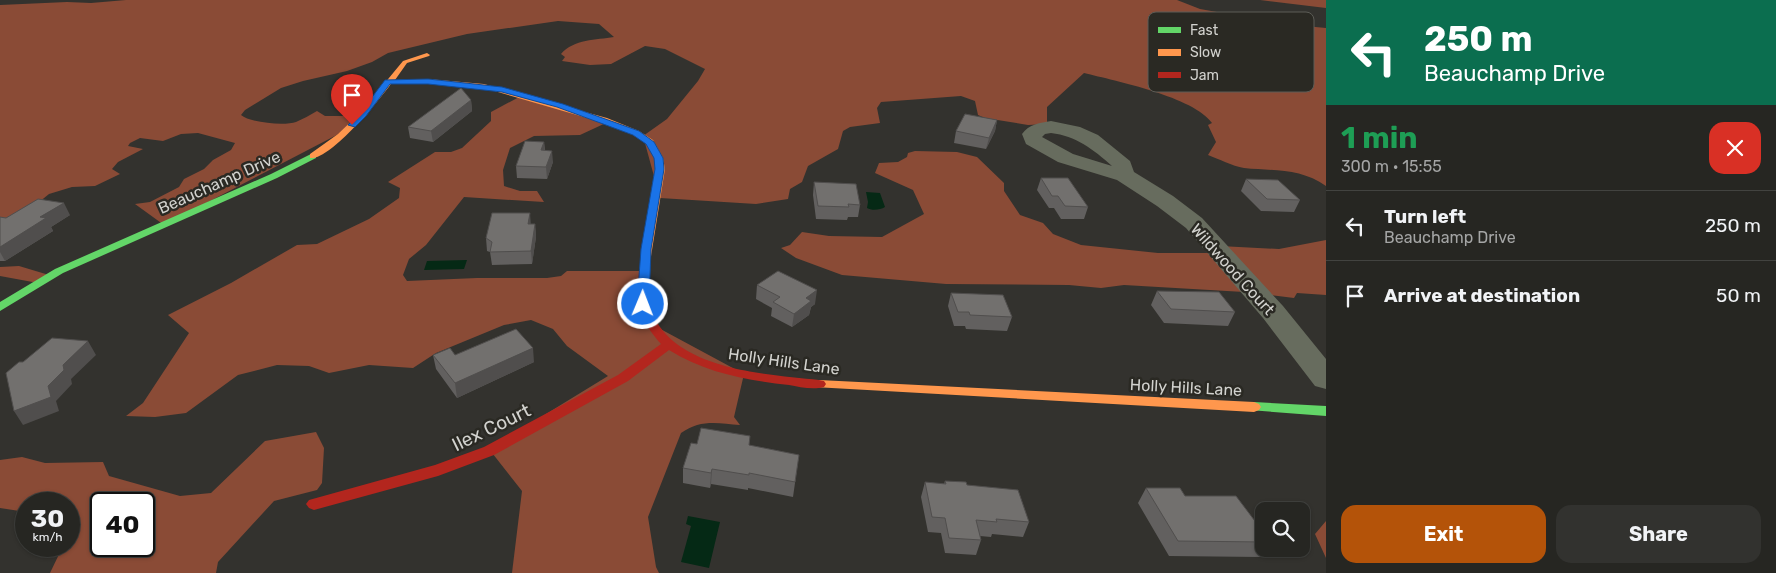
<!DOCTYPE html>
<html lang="en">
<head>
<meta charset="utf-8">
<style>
	body { margin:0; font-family:Rubik,sans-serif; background:#32322f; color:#f1f3f6; height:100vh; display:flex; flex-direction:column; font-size:19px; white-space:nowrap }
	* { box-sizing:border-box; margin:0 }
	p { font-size:16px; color:#a4a5a5 }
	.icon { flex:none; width:28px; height:28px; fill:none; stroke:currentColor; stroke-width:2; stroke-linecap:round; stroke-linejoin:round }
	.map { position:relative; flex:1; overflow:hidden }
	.drawer { display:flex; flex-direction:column; background:#262622; width:450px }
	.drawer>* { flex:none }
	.hud { background:#0b6e4f; color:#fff; overflow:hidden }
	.buttons { position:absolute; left:1255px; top:502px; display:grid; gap:10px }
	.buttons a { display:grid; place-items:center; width:55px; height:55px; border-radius:10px; background:#262622; box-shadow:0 1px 4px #0004,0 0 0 1px #424340; font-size:25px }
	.speed { position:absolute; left:15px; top:492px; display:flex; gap:10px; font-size:25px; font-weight:700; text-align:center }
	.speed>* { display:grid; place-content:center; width:65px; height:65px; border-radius:50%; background:#262622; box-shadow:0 1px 4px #0004,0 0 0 1px #424340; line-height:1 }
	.speed small { font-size:12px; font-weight:400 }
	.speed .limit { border:2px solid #111; border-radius:8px; background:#fff; color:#111 }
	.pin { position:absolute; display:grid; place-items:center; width:42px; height:42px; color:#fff; margin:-51px -21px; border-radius:50% 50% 50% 0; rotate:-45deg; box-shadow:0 0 5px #0007 }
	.pin .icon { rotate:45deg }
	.me { position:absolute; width:55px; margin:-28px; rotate:1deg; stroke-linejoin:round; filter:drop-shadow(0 0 4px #0008) }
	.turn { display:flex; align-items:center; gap:18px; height:105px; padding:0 15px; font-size:22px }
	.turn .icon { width:65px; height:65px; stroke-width:2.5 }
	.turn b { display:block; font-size:35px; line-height:42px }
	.round { display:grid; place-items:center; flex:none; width:52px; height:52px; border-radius:15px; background:#32322f }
	.head { display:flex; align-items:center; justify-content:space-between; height:85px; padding:0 15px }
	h1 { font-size:30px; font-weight:700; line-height:38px; color:#1e9e55 }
	.cta { display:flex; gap:10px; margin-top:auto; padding:10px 15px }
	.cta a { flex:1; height:58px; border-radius:15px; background:#b45309; color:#fff; font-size:20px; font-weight:700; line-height:58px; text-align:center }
	.cta a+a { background:#32322f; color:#f1f3f6 }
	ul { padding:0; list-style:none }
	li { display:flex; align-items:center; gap:15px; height:70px; padding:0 15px; border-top:1px solid #424340 }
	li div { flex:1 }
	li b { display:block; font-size:19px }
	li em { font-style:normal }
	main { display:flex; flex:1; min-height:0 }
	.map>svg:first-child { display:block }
</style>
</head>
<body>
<main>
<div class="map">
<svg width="1326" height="573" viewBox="0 0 1326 573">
	<rect width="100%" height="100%" fill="#33322e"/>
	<path fill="#8a4b36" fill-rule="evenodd" d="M126,0H1177L1200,9L1284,24L1326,28V186C1301,168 1273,171 1244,168C1232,166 1219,159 1208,155L1216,142L1208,125L1212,123C1194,97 1116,81 1084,73L1047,107V124L1028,125L985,118L978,115L975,101L961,96L881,102L877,108L880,123L850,127L843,131L838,149L808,166L802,182L790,189L788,199L756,204L660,198L643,136L667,119L698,81L705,69L665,49L645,46L611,64L590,65L562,61L565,57L561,54C574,39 596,40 614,37L599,24L558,21L467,34L388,53L372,62L347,71L303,81L281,88L245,110L241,115C250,123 285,126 296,122C303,119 310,115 317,111L325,116H357L354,126L164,225L135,204L150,202L179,187L184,179L204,169L213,160L231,150L235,143L198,133L181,134L163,141L140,138L130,143L128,146L143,149L118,162L112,169L120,174L95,186L72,187L49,194L33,207L0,224V5L67,2L91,3Z
		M1260,0H1326V8Z
		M521,96L608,122L580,135L534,136L510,148L503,170L504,186L520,191H537L544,202L464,197L426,245L409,259L403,275L407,281L477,278H547L561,276L567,271H644L653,325L744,374L734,417L740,425C718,423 700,419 681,433L648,517L656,567L659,573H512L522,491L489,449L608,376L567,346L553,329L531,320L504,325L436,353L413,368L369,365L329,373L309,366L277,365L238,375L186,413L155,417L126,416L143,403L189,333L168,315L231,283L297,245L317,244L369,219L399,198L400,188L388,182L435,152H451L462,148L491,121V112Z
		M915,151L957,152L977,157L1004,183V191L1020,215L1043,223L1053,234L1081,245L1158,253H1220V246L1279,249L1326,240V295L1297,293L1294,298L1244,292L1124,285L1101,288L1069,285L946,284L842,275L796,258L781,248L790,245L802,232L829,236L882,237L924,214L913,190L875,173L879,163L898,162L907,157L908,153Z
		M19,266L49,275L38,283L0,276V267Z
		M316,432L324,448L322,483L317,490L274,501L218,562L216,573H50L63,546H69V504H26V512L0,508V460L22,457L45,463L103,462L109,476L180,496L211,493L265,441ZM101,504H144V546H101Z
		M1326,521V558L1315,534Z"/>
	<path fill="#052915" d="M866,192L880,193L885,207C880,210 872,211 867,208L868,202Z
		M467,260L464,269L424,270L427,261Z
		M688,516L720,522L709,568L681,562L691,526L686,524Z"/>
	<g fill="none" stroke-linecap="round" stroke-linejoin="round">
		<path fill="#676c5e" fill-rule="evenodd" d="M1051,121L1080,127L1098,135L1130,161L1134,172L1173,196L1202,218L1283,306L1326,359V389L1315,386L1263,318L1186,228L1157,206L1117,180L1058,162L1026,144L1022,134C1029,124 1040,123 1051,121ZM1051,133C1076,136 1093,149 1112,166L1073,154L1042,137L1045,134Z"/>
		<path fill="#63d668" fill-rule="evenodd" d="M313,153L316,154V158L277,178L63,273L0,311V302L55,269L271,174Z
			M1254,402L1326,406V416L1249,410L1247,407L1249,404Z"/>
		<path fill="#ff974d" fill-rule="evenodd" d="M427,53L430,55L429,56L407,63L395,80L428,79L484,84L607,118L639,131L653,140L663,158L665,169L648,275H640L639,273L655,169V158L647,144L633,135L601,122L484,88L428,83L391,84C379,100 330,161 310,158V154L338,134L360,113L403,61Z
			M819,380L1254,402L1259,404L1261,407L1259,410L1254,412L814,387L812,384L814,381Z"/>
		<path fill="#b3261e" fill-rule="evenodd" d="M644,270L649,273C649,283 646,294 649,303C666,370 764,374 819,380L824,381L826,384L824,387C813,390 799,387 789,385C746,380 706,373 669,350L628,381L494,455L438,476L314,510L309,508L306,504L309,500L435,465L484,447L618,375L661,344C640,320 635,305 639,273Z"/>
	</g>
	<path fill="#62605f" d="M471,100L472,111L433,142L410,138L408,127Z
		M997,120L995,131L986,149L954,143L956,131Z
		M544,142L545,150L553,162L547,179L517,178L516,166Z
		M1041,178L1088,207L1084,219H1061L1054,208H1049L1037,190Z
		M1246,179L1300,200L1294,212L1261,211L1241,191Z
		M814,182L860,205L858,217H848L847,220L816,219L813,195Z
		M70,215L51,227L53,231L5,261H0V217L6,218Z
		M531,224H535L536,237L532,264L492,265L490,252L487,251L486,238Z
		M757,285L815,304L811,307L809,315L792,327L771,316L772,308L756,299Z
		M1157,291L1235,312L1228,326L1164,323L1151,305Z
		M951,293L1012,317L1007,331L966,329L965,326H954L948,306Z
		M433,355H455L534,362L457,398L436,369Z
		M697,444L750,446L799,455L793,497L748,488V490L711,484L710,488L683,483V468Z
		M945,481L967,485L1029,522L1023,537L992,534L991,537L980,536L981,540L976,555L945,553L941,533L928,532L921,497L925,482L944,484Z
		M1146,488L1185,496L1264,533V549H1265L1260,557L1169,556L1138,503Z"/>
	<path fill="#504e4d" d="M471,100L472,111L433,142L431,131Z
		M997,120L995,131L986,149L989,138Z
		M544,142L545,153L541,150Z
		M552,151L553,162L547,179L546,167Z
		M64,203L70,215L51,227L53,231L5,261L0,252V247L40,217Z
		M530,213L531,226L528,224Z
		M535,224L536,237L532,264L531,251Z
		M817,290L815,304L811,307L809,315L792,327L794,314L806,298Z
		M88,341L96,355L71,379L72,384L56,401L59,411L23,425L14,411L48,386L63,365Z
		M533,348L534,362L457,398L455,383Z
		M712,469L711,484L710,488L711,473Z"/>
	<path fill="#72706e" stroke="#504e4d" d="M461,88L471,100L431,131L408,127Z
		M965,114L997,120L989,138L956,131Z
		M525,141L544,142L541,150L552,151L546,167L516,166Z
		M1041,178H1068L1088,207L1065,206L1058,196H1052Z
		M1246,179L1278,180L1300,200L1267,199Z
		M814,182L856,184L860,205L848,204L849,207L818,206Z
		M38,199L64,203L40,217L46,218L0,247V217L6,218Z
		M492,213H530L528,224H535L531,251L490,252L492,242L486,238Z
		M778,271L817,290L806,298L811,301L794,314L773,302L780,297L757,285Z
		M1157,291L1219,292L1235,312L1171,309Z
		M951,293L1003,295L1012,317L970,315L969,312H958Z
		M516,329L533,348L455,383L433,355L450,348L455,355Z
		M52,338L88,341L63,365L64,370L48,386L51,397L14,411L6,373L19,362H23Z
		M701,428L750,436L749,445L799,455L795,482L749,473V475L712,469L711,473L683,468L691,443L697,444Z
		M945,481L966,482L967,485L1018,490L1029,522L996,519L997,522L976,520L981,540L949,538L945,518L932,517L925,482L946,484Z
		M1146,488H1180L1185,496H1236L1264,533V542L1178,541Z"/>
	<path fill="#1a73e8" stroke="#114b97" d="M428,79L502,87L563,104L639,131L654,142L663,158L664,169L651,249L649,304L647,307L643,308L637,304L641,249L655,169L654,158L646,144L633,135L557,107L502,92L428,84H390L366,116L355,127L348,125L360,113L385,80Z"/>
	<g text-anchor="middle" stroke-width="5" stroke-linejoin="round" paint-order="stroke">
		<g font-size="16" fill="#d2d2ce" stroke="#2a2923">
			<text transform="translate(219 182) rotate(-24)" y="6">Beauchamp Drive</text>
			<text transform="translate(1233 269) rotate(48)" y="6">Wildwood Court</text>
			<text transform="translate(784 361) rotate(8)" y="6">Holly Hills Lane</text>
			<text transform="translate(1186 387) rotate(3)" y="6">Holly Hills Lane</text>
		</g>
		<g font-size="19" fill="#d2d2ce" stroke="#2a2923">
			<text transform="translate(491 427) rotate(-26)" y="7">Ilex Court</text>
		</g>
	</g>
	<rect x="1148" y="12" width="166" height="80" rx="8" fill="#2a2923" stroke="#5c5c56" stroke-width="1"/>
	<rect x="1158" y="27" width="23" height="6" fill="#63d668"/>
	<rect x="1158" y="49" width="23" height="7" fill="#ff974d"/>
	<rect x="1158" y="72" width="23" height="6" fill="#b3261e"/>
	<g font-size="14" fill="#d2d2ce">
		<text x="1190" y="35">Fast</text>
		<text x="1190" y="57">Slow</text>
		<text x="1190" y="80">Jam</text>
	</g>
</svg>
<div class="buttons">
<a><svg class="icon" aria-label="search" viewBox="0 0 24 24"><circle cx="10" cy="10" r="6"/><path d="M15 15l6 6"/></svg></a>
</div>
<div class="speed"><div>30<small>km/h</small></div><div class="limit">40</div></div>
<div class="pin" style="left:352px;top:125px;background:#d93025"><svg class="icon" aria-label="arrive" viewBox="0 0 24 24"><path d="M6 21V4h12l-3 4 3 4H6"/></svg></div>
<svg class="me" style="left:643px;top:304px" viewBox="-20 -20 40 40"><circle r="17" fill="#1a73e8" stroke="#fff" stroke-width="3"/><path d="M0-11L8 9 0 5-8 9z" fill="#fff"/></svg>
</div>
<section class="drawer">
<div class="hud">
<div class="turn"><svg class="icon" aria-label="left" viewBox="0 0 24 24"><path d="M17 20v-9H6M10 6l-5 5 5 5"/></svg><div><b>250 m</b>Beauchamp Drive</div></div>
</div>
<div class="head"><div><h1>1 min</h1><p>300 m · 15:55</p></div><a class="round" style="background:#d93025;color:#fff"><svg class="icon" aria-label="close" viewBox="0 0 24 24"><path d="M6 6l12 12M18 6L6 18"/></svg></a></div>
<ul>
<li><svg class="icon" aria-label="left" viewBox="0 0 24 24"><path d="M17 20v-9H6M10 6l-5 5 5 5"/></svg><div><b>Turn left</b><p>Beauchamp Drive</p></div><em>250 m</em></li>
<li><svg class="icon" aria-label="arrive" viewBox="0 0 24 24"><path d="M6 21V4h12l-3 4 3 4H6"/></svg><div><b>Arrive at destination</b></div><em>50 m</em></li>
</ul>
<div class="cta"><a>Exit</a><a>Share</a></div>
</section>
</main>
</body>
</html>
